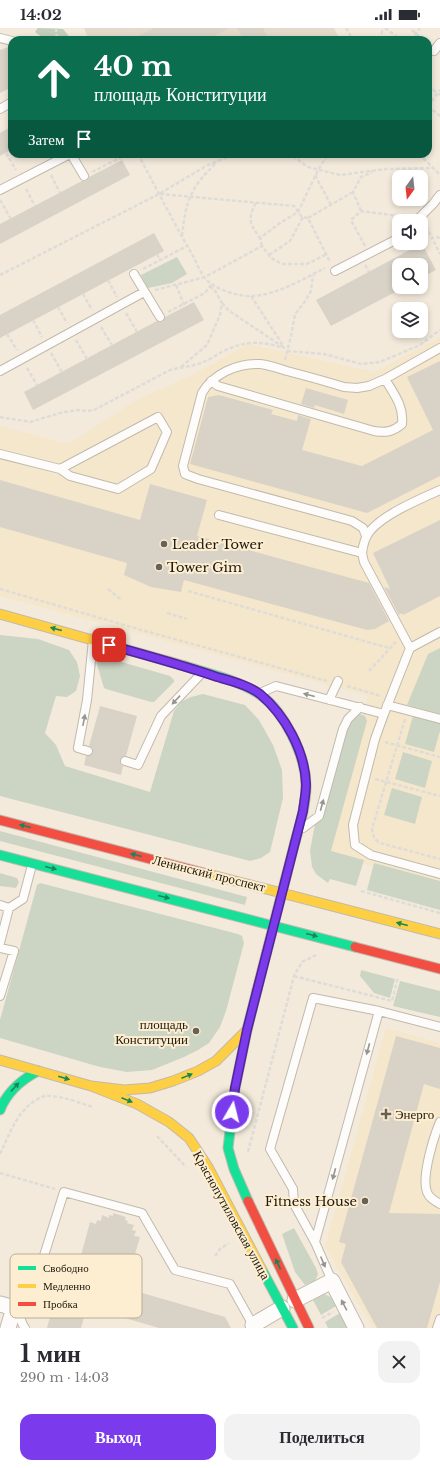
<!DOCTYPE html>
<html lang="ru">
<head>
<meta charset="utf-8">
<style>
	body { margin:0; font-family:"Libre Baskerville",serif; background:#f2f2f3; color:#2b2b33; height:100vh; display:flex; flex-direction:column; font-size:15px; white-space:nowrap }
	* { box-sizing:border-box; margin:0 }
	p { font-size:13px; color:#7c7c81 }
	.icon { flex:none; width:22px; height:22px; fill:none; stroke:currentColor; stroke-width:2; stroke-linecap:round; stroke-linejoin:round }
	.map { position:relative; height:1300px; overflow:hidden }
	.drawer { display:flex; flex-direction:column; background:#fff; flex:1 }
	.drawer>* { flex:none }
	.top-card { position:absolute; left:8px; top:8px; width:424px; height:122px; border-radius:12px; box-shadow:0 2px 6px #0003; background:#0b6e4f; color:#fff; overflow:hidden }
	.needle { width:26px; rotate:195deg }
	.controls { position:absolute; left:392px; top:142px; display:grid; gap:8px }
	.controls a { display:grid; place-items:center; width:36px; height:36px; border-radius:8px; background:#fff; box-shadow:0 2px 6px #0003; font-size:20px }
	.pin { position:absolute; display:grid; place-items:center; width:34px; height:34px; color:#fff; margin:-17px; border-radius:8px; box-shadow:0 2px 6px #0006 }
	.me { position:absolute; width:44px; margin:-22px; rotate:8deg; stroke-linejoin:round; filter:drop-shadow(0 0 3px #0008) }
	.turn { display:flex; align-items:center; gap:14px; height:84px; padding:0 20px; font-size:18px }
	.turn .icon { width:52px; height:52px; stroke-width:2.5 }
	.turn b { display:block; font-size:28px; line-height:34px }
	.then { display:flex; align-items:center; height:38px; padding:0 20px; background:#0003; gap:8px; font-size:15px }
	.round { display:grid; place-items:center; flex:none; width:42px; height:42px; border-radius:12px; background:#f2f2f3 }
	.summary { display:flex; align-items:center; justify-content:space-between; height:68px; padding:0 20px }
	h1 { font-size:24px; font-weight:700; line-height:30px }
	.primary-button { display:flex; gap:8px; margin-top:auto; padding:8px 20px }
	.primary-button a { flex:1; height:46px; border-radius:12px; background:#7c3aed; color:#fff; font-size:16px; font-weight:700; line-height:46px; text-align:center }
	.primary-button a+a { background:#f2f2f3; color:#2b2b33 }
	.status { display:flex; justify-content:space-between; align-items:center; height:28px; padding:0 20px; background:#fff; direction:ltr }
	.status svg { height:11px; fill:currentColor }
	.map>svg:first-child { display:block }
</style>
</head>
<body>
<div class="status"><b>14:02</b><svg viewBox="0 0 49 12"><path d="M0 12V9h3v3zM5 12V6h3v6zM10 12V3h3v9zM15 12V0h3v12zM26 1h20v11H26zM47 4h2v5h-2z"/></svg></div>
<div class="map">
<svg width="440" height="1300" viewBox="0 0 440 1300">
	<rect width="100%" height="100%" fill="#f3eadb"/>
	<path fill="#f5e7cc" d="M440,309V857L326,826L368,668L0,568V398L68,416L135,373L196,345L248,316L375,344Z
		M386,1000L440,1015V1300H373L325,1219Z"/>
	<path fill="#e5dac9" d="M84,0H334L340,12H89Z"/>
	<path fill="#ccd5c3" d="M177,229L187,246L172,255L148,260L141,247Z
		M0,607L38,611L69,622L77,634L80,648L76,663L67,669L56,668L45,705L56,717L65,738L150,764L174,683L182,673L191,669L203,666L245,677L259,692L273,717L282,742L283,770L270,824L261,830L250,833L0,768Z
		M440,620V686L407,677L428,626Z
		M101,628L170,648L174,652V654L154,674H151L106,661L104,660L96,633V631Z
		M357,685L365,688L367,693L331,823L364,832L356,858L330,851L328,855L316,846L312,839L310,823L314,801L343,695Z
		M413,688L440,695V703L434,724L405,716Z
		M403,724L432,733L425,760L395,751Z
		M392,760L422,769L415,796L384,787Z
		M0,803L247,869L245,877L0,813Z
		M374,835L440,853V882L367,862Z
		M0,845L17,850L19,854L16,860L0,858Z
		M40,855L238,906L242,908L244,915L226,983L220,999L209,1015L198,1022L184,1029L152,1042L127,1044L100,1039L0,1010V992L37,857Z
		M361,942L395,951L390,970L374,965L360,948Z
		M400,953L440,963V989L393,978Z
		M294,1200L316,1240L318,1246L315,1253L305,1257L295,1244L282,1206Z
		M324,1266L331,1269L336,1278L321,1287L313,1272Z
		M340,1285L348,1300H328L325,1294Z"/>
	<path fill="#c3cfbb" d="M38,0L63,1L72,12H46L35,4Z"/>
	<path fill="#d9d2c7" d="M154,0H229L207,12H131Z
		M237,0H263L269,12H244Z
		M12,18V59L0,65V22Z
		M12,98V121L0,128V105Z
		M122,132L130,147L0,216V196L82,153H86L89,149Z
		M154,205L164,223L0,310V287Z
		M421,214L436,242L421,250V237H399V262L331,298L316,272L421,216Z
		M194,274L204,292L33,382L24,364L157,293L162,294L165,289Z
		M440,333V448L367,485L190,436L208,369L219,367L273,382L271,386L297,393L298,387L311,391L302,422L362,438L433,402L407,349Z
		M306,360L348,372L344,386L315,377L314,380L301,376Z
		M0,452L140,492L150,456L207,472L197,508L369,555L389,593L375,601L367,602L184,552L181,564L151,559L124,547L127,535L0,499Z
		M440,492V568L403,587L402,585L399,587L384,559L390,561L373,525Z
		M100,678L137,688L126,728L122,729L120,732L121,736L123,738L121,747L84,737L86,728L91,727L93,724L92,720L89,718Z
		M396,1008L440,1020V1061L424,1056L389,1185L440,1186V1254L427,1300H377L341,1234L346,1216L339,1214Z
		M113,1185L126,1189L125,1192L128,1193L127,1195L134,1197L132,1202L136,1203L134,1208L140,1209L125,1260L225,1289L231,1300H159L87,1279L81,1300H47L53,1278L58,1280L68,1243L76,1246L90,1194L96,1196L97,1192L101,1193L102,1187L109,1190V1187L113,1188Z"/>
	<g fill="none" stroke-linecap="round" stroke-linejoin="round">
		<g stroke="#c0baad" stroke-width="10">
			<path id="lane" d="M0,10L12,13
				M434,23L440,15
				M0,81L12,74
				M71,126L84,148
				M0,162L70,126
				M416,193L433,176L440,167
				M335,243L399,210
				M134,246L160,289
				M0,343L144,264
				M211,353L218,358L374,403C385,405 393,404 402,396C404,378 394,366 385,351
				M0,426L60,441L70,448L118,461L151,441L167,404L158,389L60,441
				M219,487L362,525L364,534L410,620
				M366,508L363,500L352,493L198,451L185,446L183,438L202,365C213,346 237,335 260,336C269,337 278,340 287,343C306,348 325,353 344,359L357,360L369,358L385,351L440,320
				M362,525C363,517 365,509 370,503C384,486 420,471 440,462
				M260,665L276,658L384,686L410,620L440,604
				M329,672L338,653
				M387,677L440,691
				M384,686L375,711L353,797L355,817L371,827L440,846
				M88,723L78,720L87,672L93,612
				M125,733L138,737L161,688L202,645
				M303,800L319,788L343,701L348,691L360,679
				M0,877L9,880L23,871L32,837
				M0,915L9,880
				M0,920L14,923L0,968
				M440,1094C434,1108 421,1149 427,1164C429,1170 435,1173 440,1176
				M315,1214L379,983
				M332,1253L315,1214L294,1176L293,1161L270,1121L313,970L379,983L440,999
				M25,1300C19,1293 22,1287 14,1280L30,1272L64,1164L142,1185L175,1242L230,1256L253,1297
				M437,1300L440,1291"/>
		</g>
		<g stroke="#c0baad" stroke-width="17">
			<path id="street" d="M295,1272L332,1253L356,1300
				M0,1276L14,1280L8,1300
				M255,1300L253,1297L282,1280"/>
		</g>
		<g stroke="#c0baad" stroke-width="11">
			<path id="fast" d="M185,638C209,646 234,651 256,664C283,680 306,727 306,758C306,777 300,796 295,814
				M0,827L355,919
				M0,1082C7,1064 21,1052 38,1043
				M248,1173L234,1141L228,1120L235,1060L247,1002L257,962
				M262,1242L293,1300"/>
		</g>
		<g stroke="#c0baad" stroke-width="11">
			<path id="slow" d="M0,586L185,638
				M208,846L440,906
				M0,1032L91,1058L124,1062L150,1060L173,1053L198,1043L216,1033L247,1002
				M91,1058L137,1076L169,1094L189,1110L208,1139L262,1242"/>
		</g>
		<g stroke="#c0baad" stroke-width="11">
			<path id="jam" d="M0,792L208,846
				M355,919L440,941
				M257,962L295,814
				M248,1173L309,1300"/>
		</g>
		<path stroke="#dfdcd8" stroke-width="2.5" stroke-dasharray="4 2" stroke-linecap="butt" d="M56,0L57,12
			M275,0L281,12
			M346,0L353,12
			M385,0L401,12
			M412,2L423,12
			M352,10L366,12
			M114,12L136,0
			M380,12L383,0
			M411,12L420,0
			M428,58L440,67
			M428,78L440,62
			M428,78L440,88
			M6,125L16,142
			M138,126C156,160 174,195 193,228C197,236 202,249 209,254C218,262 240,269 252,268C277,267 303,251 325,240
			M287,126L294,129L308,139L340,147L385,141L432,140
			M419,126L440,147
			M92,144L128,126
			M51,147L60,165
			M315,147L331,177
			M26,161L35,178
			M160,166L294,178L302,189L308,190L330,234
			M0,172L11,191
			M256,175C247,191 250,196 260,210
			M361,183L353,164L361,149L372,144
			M308,190L353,164
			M426,198L432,210
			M182,208C186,172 190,160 217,134
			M440,210L437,209L432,210L440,226
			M262,218L260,210L280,195L298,184L318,142L328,126
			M365,218L351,192L361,183L407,189
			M157,226L160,232
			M269,227L290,213L303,189
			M365,237L369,244
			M143,241L187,218
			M0,247L159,166L206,138L234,126
			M108,252L117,269
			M176,257L185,279
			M155,262L205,249L262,218L271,230L282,236H307L327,226
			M83,266L92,282
			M251,268L284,319
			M222,275L228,282L283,319
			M58,279L67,295
			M168,284L205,265L211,257
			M126,285L137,304
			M33,292L42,309
			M101,299L112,317
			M7,306L17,322
			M76,312L87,331
			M287,323L324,326L361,336L380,334L420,317L440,302
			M51,325L62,344
			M285,332L291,308L295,286L304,275L311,263L313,247
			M181,339L207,317L220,287L222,275L216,264L210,258
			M27,340L37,357
			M0,389L30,394L60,385L78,382L86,383L94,382L170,342C181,339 192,339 203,334C210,332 216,327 222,324C246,312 260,313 285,320
			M0,561L138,601L327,653
			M108,561L122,572
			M188,563L389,620
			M167,585L187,591
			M369,643L396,614
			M347,658L381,668
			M405,691L372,801C373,808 374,811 380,815L440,831
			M385,714L440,729
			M375,751L440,768
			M361,863L440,885
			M294,948L392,973L398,949
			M157,1108L186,1139
			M248,1124L294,948L302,934L316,927
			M0,1126C10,1105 16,1085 36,1072C41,1069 45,1067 51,1068C65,1069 80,1075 93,1079
			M0,1145L55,1161
			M215,1228L220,1221L229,1215
			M322,1290L333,1284"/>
		<use href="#lane" stroke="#fdfcfa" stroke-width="8"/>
		<use href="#street" stroke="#fdfcfa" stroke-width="15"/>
		<use href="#fast" stroke="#16e098" stroke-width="9"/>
		<use href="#slow" stroke="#ffcf43" stroke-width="9"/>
		<use href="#jam" stroke="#f24e42" stroke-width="9"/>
	</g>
	<defs><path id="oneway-solid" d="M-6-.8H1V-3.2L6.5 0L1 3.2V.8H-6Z"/></defs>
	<g fill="#19865a">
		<use href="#oneway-solid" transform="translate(56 601) rotate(-165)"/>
		<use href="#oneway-solid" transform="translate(25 798) rotate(-166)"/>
		<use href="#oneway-solid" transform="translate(136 827) rotate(-166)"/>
		<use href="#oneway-solid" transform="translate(51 840) rotate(14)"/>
		<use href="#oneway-solid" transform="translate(164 869) rotate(14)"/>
		<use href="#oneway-solid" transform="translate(402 896) rotate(-165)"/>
		<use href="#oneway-solid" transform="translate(312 907) rotate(15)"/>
		<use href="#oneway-solid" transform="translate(187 1048) rotate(-22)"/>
		<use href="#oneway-solid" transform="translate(64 1050) rotate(16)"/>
		<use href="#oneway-solid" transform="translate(15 1059) rotate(-47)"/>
		<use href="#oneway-solid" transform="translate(127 1072) rotate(22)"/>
		<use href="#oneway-solid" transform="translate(278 1236) rotate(-115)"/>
	</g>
	<g fill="#989590">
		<use href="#oneway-solid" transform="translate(309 667) rotate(-165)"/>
		<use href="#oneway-solid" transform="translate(176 672) rotate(133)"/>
		<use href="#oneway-solid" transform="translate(84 692) rotate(-79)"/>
		<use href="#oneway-solid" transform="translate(322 777) rotate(-75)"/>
		<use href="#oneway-solid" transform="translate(368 1021) rotate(105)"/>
		<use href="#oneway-solid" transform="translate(334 1146) rotate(105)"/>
		<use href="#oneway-solid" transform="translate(323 1234) rotate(67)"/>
		<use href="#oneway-solid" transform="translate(344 1277) rotate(-118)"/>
	</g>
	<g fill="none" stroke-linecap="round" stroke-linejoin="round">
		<g stroke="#51269a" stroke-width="10">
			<path id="route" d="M109,617C145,627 182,637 217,649C231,653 248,657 260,666C285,687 305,723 306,756C306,765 304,774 303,783L247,1002L235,1060L232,1084"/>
		</g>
		<use href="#route" stroke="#7c3aed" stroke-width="7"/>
	</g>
	<g fill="#686256" stroke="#fdeed1" stroke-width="1.5">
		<circle cx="164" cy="516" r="4"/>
		<circle cx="159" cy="539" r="4"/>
		<circle cx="196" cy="1003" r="4"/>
		<path d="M384 1080h4v4h4v4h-4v4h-4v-4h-4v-4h4z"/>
		<circle cx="365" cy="1173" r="4"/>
	</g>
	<g text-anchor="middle" stroke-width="4" stroke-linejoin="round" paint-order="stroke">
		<g font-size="13" fill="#1d180e" stroke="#fdeed1" text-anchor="start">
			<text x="172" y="521">Leader Tower</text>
			<text x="167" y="544">Tower Gim</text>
			<text x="188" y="1001" text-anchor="end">площадь<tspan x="188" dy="15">Конституции</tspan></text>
			<text x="395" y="1091">Энерго</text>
			<text x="357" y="1178" text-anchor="end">Fitness House</text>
		</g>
		<g font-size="13" fill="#1d180e" stroke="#fdeed1">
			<text transform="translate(209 845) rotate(14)" y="5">Ленинский проспект</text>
			<text transform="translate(232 1187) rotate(61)" y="5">Краснопутиловская улица</text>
		</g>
	</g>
	<rect x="10" y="1226" width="132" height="64" rx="6" fill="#fdeed1" stroke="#baae96" stroke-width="1"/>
	<rect x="18" y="1238" width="18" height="4" fill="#16e098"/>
	<rect x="18" y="1256" width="18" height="4" fill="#ffcf43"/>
	<rect x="18" y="1274" width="18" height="4" fill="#f24e42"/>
	<g font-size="11" fill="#1d180e">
		<text x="43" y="1244">Свободно</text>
		<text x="43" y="1262">Медленно</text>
		<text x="43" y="1280">Пробка</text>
	</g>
</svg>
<div class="controls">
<a><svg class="needle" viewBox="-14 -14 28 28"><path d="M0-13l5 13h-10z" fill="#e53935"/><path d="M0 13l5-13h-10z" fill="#7c7c81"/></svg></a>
<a><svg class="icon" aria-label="sound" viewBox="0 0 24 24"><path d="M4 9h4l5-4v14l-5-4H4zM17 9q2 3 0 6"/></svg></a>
<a><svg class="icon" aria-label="search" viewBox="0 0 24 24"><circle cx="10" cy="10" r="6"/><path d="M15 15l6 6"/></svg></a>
<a><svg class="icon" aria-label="layers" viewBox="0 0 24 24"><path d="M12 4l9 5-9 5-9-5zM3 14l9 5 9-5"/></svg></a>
</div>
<div class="pin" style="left:109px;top:617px;background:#d93025"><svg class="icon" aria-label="arrive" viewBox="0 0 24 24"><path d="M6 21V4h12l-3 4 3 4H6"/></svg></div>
<svg class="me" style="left:232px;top:1084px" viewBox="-20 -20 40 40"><circle r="17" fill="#7c3aed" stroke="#fff" stroke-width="3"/><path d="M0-11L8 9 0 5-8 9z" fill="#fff"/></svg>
<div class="top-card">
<div class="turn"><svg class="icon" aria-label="ahead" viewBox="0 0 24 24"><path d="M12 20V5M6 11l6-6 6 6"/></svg><div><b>40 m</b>площадь Конституции</div></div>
<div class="then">Затем<svg class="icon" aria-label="arrive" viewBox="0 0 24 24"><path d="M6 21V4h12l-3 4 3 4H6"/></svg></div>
</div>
</div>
<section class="drawer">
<div class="summary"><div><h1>1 мин</h1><p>290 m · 14:03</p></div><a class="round"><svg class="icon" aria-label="close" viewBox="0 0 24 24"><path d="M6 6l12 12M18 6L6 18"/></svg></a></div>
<div class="primary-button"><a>Выход</a><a>Поделиться</a></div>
</section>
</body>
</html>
